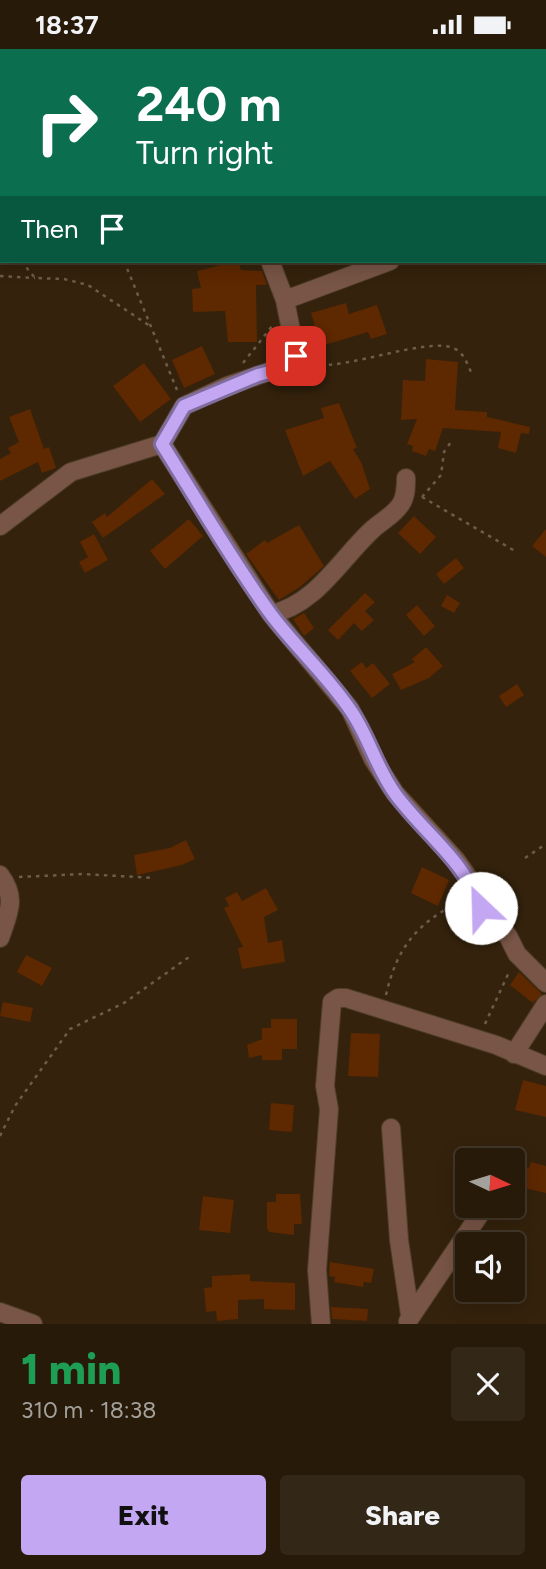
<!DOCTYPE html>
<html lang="en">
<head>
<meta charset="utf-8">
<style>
	body { margin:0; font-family:Figtree,sans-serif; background:#332717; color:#f1f3f6; height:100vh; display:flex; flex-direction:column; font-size:26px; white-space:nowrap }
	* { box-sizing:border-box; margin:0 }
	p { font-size:23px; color:#a4a19c }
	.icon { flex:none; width:38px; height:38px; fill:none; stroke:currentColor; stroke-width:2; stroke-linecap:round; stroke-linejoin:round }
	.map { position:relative; height:1275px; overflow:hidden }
	.sheet { display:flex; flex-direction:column; background:#271a09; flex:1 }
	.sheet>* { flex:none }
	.hud { position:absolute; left:0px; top:0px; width:546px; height:214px; box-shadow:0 4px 18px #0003,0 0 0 2px #43382a; background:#0b6e4f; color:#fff; overflow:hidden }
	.needle { width:46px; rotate:94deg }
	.buttons { position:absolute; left:455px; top:1099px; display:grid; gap:14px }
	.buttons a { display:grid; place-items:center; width:70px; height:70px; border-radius:7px; background:#271a09; box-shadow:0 4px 18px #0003,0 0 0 2px #43382a; font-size:35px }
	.pin { position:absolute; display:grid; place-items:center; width:60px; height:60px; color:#fff; margin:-30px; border-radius:14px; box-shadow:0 4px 10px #0006 }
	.me { position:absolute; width:77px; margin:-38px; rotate:336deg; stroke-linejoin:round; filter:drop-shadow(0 0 5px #0008) }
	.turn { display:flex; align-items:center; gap:24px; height:147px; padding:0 21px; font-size:32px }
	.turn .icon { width:91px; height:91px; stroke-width:2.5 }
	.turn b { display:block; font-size:49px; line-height:60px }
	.then { display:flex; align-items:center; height:66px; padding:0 21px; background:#0003; gap:14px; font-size:26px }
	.round { display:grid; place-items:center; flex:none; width:74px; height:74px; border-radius:7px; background:#332717 }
	.summary { display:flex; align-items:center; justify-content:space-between; height:119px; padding:0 21px }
	h1 { font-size:42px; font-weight:800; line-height:52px; color:#1e9e55 }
	.button { display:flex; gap:14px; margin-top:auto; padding:14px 21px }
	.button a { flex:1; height:80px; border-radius:7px; background:#c4a7f2; color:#111; font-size:28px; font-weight:800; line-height:80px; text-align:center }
	.button a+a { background:#332717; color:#f1f3f6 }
	.status { display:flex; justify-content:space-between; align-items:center; height:49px; padding:0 35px; background:#271a09; direction:ltr }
	.status svg { height:19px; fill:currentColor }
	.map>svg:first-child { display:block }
</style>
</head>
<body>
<div class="status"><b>18:37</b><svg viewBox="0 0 49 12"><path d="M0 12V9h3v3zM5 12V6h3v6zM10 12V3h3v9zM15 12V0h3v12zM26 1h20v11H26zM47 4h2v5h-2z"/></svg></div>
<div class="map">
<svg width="546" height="1275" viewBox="0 0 546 1275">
	<rect width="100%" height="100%" fill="#34220c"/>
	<path fill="#5e2800" d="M224,212H238L241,221L262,222L267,236H256L257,293H228L225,262L193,263L192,240L201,239L197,222L225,215Z
		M346,254L349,265L377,256L387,285L371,290L368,283L321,297L311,264Z
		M202,297L215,325L184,339L172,311Z
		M426,310L458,313L455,361L487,363V368L530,378L529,385L521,384L516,404L498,399L501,383L443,379L435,402L429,400L426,407L412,402L413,397L407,395L417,370L401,371L403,331L425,332Z
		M144,314L171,350L140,373L113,337Z
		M339,354L357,399L353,400L361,413L370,440L355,450L330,412L303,427L285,381L324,369L321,359Z
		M30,360L44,400L49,398L56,419L42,424L38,413L0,432V410L11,404L8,399L19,393L9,368Z
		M152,430L165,445L103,489L92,473L105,464L107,468Z
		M414,467L436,488L420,505L398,484Z
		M189,470L203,487L165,520L150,502Z
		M299,476L324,517L300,538L279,551L246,505L265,491L267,494Z
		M546,480V508L532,497Z
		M94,485L108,511L85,524L79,513L88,508L80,493Z
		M456,509L464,519L444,535L436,525Z
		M365,544L375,553L365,562L374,571L362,582L354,574L338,591L328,581Z
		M447,546L460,554L454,564L441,557Z
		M417,556L435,577L424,587L406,566Z
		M304,564L314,579L304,587L293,570Z
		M426,598L443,617L429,629L401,641L392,625L415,613L412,610Z
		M362,613L366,619L373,614L390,635L372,649L350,622Z
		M517,635L524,646L506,658L499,647Z
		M186,791L195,810L182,816L137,826L134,806L170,799Z
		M422,818L449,831L438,857L411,844Z
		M266,839L278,861L264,868L268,894L282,891L285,913L242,920L238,899L243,898L224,859L229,857L225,849L237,843L242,852Z
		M26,906L52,919L42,937L17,923Z
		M519,923L542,945L533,954L510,936Z
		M3,953L33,959L30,973L0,967Z
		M271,970H297V1000H282V1011H262V1006L249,1009L247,996L262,990V979H271Z
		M351,984L380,985L378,1028L348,1027Z
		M523,1031L546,1037V1068L515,1061Z
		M271,1054L294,1056L292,1083L269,1081Z
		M531,1113L546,1117V1144L524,1139L525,1133L521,1132L524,1118L529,1119Z
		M276,1145H300L302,1175H294V1186L269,1183L267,1179V1153H276Z
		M203,1147L234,1151L230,1184L199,1181Z
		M330,1213L374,1220L371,1234L364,1233L363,1238L334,1233L335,1228L329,1227Z
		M250,1225V1232L295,1234V1261L264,1260V1250L238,1251V1270L217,1272L216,1262L206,1263L204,1239L212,1238V1227Z
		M331,1258L368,1260L367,1272L332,1270Z"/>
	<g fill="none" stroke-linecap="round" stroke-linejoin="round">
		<g stroke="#4f3e29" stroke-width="20">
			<path id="minor" d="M544,150L546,149
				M285,251L390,212
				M162,395L271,565C316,556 341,509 373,480C382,472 394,466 401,455C406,447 406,438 406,429
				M0,477L71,423L162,395L184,357L227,337L294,314L296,307L285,251L270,212
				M271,565L350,660L373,710L395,744L456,811L470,831L481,859L508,887L517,905L546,934
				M0,826C17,849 9,863 0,889
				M514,1005L546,955
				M391,1079L399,1191L410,1266
				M0,1263L33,1275
				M408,1272L480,1165
				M321,1275L317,1221L329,1060L325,1037L332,953L338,949H346L496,996L546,1017"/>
		</g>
		<path stroke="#6c5d4a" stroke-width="2.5" stroke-dasharray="3.5 5" stroke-linecap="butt" d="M280,0L281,2
			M428,0V2
			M21,2L22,0
			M544,7L546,4
			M0,30L2,31
			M544,46V47
			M544,106V125
			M0,178L2,181
			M21,212L35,229L64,230L88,236L150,277
			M124,212L177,341
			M0,227L35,229
			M243,314L273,276
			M312,316C349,320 427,288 453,299C464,303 467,315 472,325
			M422,448L515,502
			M422,448L441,426L444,403L451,393
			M525,809L546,795
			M19,828L83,825L154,829
			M386,946C397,898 417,874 461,852
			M485,975L510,921
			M0,1087L15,1057L70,980L124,954L189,908"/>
		<use href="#minor" stroke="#785546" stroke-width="18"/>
	</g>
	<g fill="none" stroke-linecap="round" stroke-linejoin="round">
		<g stroke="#7f6d9d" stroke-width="18">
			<path id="route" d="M296,307L289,318L258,326L184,357L162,395C197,451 231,510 270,564C295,598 328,627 351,662C369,688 376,719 396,746C425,785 465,812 481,859"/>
		</g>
		<use href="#route" stroke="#c4a7f2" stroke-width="12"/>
	</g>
</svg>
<div class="buttons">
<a><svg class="needle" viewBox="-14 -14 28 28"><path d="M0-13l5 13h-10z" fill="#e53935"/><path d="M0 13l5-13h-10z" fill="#a4a19c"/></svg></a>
<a><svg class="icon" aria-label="sound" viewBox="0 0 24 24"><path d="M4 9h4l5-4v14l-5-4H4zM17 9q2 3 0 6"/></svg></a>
</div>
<div class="pin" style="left:296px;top:307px;background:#d93025"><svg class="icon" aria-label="arrive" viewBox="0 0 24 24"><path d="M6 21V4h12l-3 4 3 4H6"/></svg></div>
<svg class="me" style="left:481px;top:859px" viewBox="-20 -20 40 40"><circle r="19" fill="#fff"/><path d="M0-13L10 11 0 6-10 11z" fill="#c4a7f2"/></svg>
<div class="hud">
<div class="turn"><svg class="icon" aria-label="right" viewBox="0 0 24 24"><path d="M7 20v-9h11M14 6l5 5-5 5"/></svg><div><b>240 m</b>Turn right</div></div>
<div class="then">Then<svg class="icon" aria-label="arrive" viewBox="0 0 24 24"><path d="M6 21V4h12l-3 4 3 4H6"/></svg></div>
</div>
</div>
<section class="sheet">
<div class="summary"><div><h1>1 min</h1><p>310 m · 18:38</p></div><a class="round"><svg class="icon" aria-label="close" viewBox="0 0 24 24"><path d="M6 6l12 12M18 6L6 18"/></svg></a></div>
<div class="button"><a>Exit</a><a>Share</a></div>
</section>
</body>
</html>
